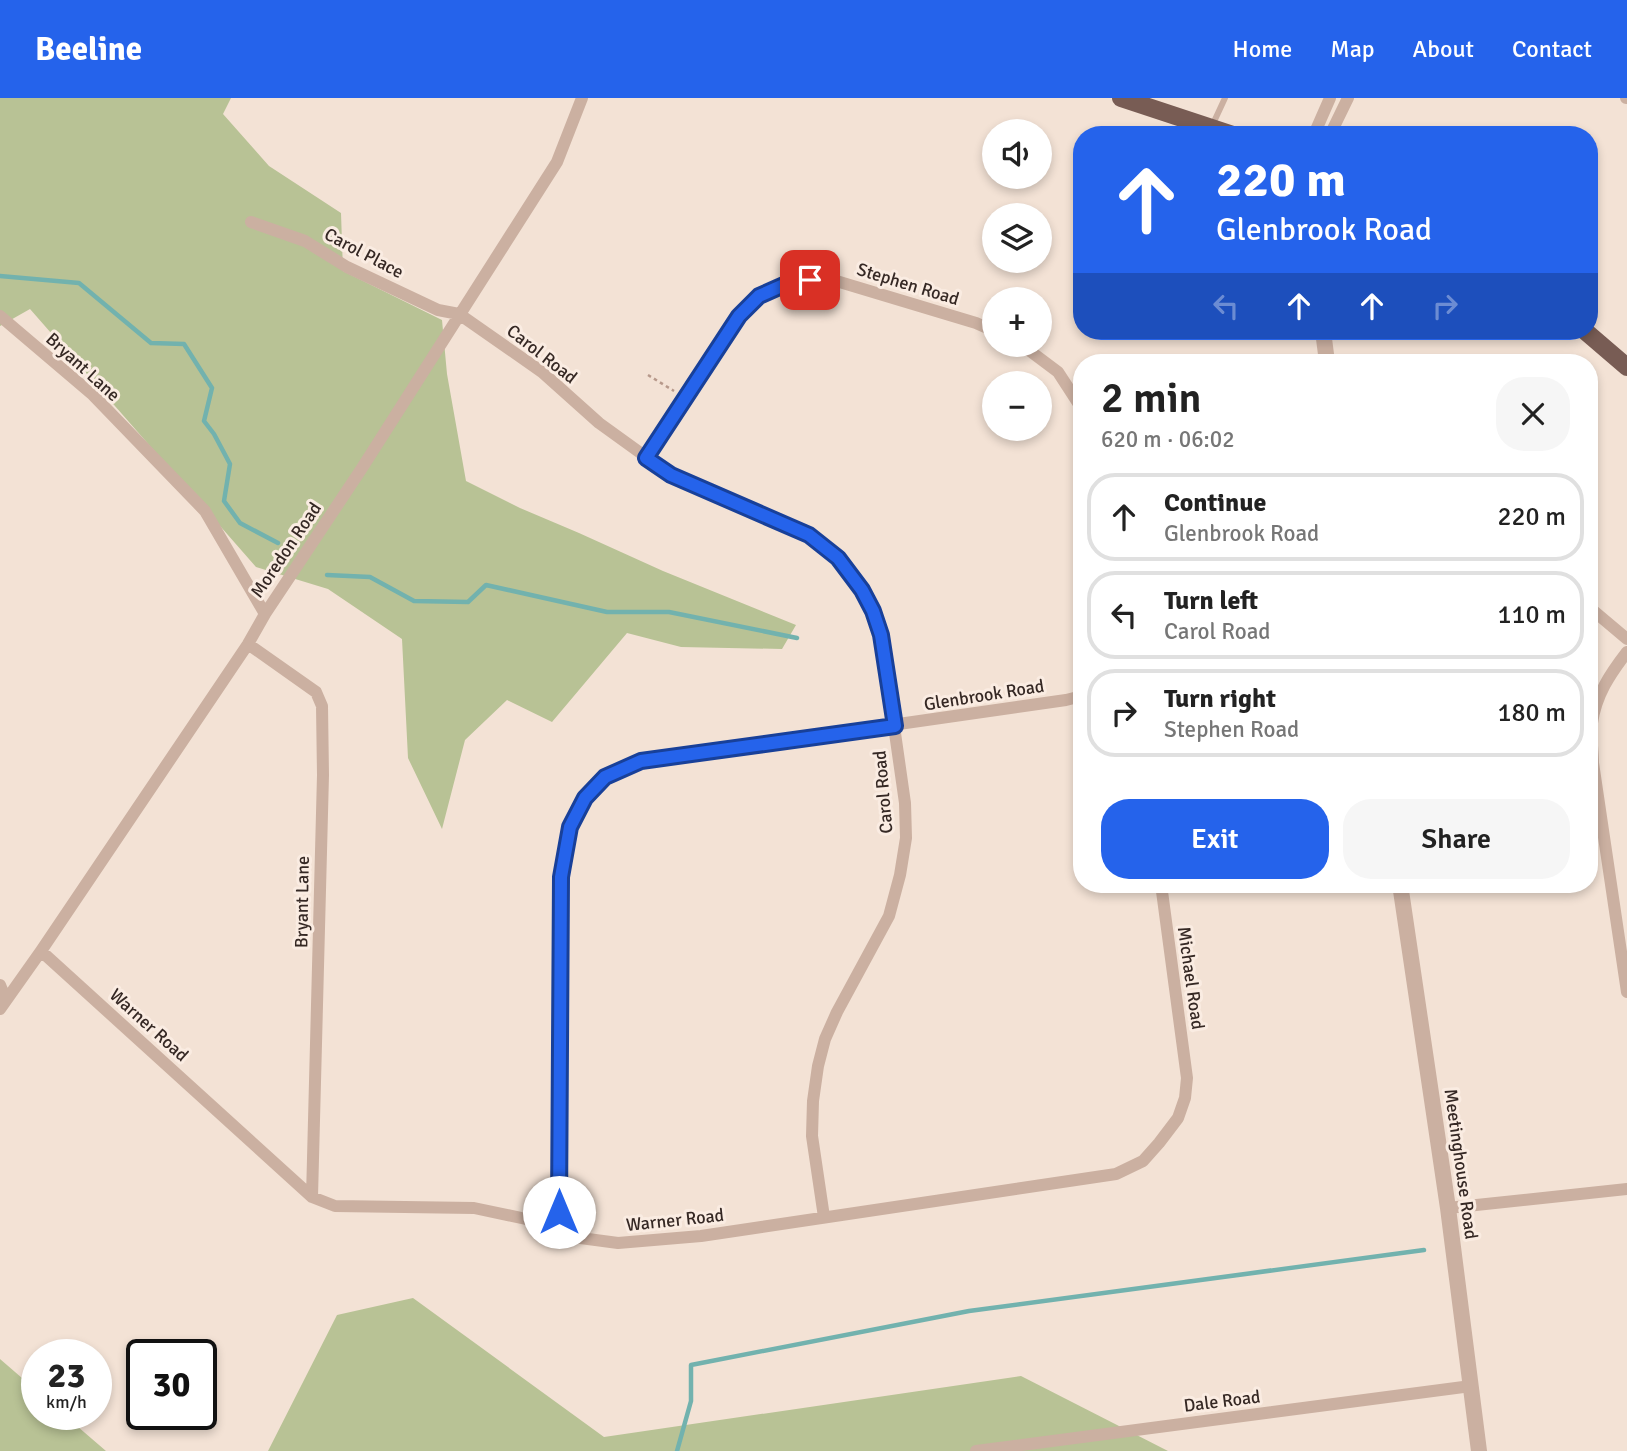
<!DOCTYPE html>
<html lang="en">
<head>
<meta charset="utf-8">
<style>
	body { margin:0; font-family:Signika,sans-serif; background:#f6f6f6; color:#222; height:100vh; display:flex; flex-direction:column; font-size:26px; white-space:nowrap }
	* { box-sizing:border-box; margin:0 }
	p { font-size:23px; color:#767676 }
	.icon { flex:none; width:38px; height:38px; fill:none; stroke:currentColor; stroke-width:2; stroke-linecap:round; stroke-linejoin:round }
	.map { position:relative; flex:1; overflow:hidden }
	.sheet { position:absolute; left:1073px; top:256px; width:525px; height:539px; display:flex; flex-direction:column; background:#fff; border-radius:28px; box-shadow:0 4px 10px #0003 }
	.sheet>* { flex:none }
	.top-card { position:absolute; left:1073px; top:28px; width:525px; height:214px; border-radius:28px; box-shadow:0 4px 10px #0003; background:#2563eb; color:#fff; overflow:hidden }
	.fabs { position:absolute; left:982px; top:21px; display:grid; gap:14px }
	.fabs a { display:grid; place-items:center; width:70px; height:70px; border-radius:50%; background:#fff; box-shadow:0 4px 10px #0003; font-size:35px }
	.speed { position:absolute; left:21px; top:1241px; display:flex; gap:14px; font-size:35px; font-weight:700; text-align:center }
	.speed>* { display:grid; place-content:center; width:91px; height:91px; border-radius:50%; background:#fff; box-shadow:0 4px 10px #0003; line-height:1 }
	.speed small { font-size:18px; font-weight:400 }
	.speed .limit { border:4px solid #111; border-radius:10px; background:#fff; color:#111 }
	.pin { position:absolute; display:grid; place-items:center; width:60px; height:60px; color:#fff; margin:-30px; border-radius:14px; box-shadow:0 4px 10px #0006 }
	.me { position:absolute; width:77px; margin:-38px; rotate:0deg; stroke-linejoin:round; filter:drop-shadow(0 0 5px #0008) }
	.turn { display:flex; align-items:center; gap:24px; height:147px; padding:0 28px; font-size:32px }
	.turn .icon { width:91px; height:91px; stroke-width:2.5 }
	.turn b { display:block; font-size:49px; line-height:60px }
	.lanes { display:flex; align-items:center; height:66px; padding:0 28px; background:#0003; justify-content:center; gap:35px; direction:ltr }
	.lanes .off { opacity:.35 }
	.round { display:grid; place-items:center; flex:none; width:74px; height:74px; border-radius:28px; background:#f6f6f6 }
	.overview { display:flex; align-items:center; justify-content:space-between; height:119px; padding:0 28px }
	h1 { font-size:42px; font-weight:600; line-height:52px }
	.button { display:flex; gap:14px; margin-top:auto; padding:14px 28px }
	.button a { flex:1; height:80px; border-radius:28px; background:#2563eb; color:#fff; font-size:28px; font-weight:600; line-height:80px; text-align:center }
	.button a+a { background:#f6f6f6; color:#222 }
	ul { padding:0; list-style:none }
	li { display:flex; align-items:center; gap:21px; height:88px; margin:0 14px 10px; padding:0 14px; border:4px solid #e0e0e0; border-radius:28px }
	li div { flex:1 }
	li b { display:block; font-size:26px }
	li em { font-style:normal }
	header { display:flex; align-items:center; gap:42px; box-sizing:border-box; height:98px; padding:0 35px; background:#2563eb; color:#fff }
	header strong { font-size:33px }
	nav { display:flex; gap:38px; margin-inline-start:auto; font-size:24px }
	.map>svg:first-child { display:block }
</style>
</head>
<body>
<header>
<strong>Beeline</strong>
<nav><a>Home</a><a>Map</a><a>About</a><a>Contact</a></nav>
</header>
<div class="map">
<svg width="1627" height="1353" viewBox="0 0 1627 1353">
	<rect width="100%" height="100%" fill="#f3e2d5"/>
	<path fill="#b8c295" d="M0,0H231L223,16L269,68L341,115L343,173L442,222L447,276L466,383L520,410L579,435L663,473L796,527L782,551L681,549L627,535L552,624L507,602L465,642L442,731L408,660L402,541L328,491L256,469L30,211L0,228Z
		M413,1200L604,1339L1021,1278L1168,1353H268L337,1217Z
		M0,1261L37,1293V1316H63L106,1353H0Z"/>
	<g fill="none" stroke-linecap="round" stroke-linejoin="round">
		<path stroke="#72b2ae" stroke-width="4.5" d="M0,178L79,185L151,245L184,246L212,290L204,323L214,336L230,366L224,403L240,425L278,445
			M327,477L370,479L414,503L468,504L486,487L607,514H669L797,540
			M677,1353L691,1303V1267L969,1213L1424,1152"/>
		<path stroke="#b7998b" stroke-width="2.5" stroke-dasharray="3.5 3.5" stroke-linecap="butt" d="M648,277L674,293"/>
		<path stroke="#cbb0a1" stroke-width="6" d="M1212,28L1225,0"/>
		<path stroke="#cbb0a1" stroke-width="12" d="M1626,0H1627
			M1316,37V32L1330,0
			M1330,37L1348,0
			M251,124L305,143L347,169L438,212L459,216L542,274L599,325L671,377L809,437L838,460L862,492L873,513L881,537L905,705L906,740L900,777L889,818L837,914L825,941L818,968L813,1003L812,1038L824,1119
			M0,218L93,297L205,413L265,516
			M1022,247L1058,274L1082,311
			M646,360L739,218C746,211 753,202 760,197C782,183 808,182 833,182L976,225L994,233
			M1589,509L1627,541
			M248,546L316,594L322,608L323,677L312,1099
			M1627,554C1610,576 1596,597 1592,625C1590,637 1593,652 1593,665L1627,894
			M41,853L312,1099L335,1108L474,1110L559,1128L573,1139L618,1145L701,1138L1116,1076L1143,1063L1159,1045L1178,1020L1185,1000L1187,980L1161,786
			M0,887L6,902
			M0,911L41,853L248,546L265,516L362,370L557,64L582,0
			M1448,1110L1627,1091
			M559,1128L561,779L570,728L585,700L605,679L641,663L1066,602L1082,598
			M976,1353L1471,1288"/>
		<path stroke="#cbb0a1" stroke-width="16" d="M1323,233L1327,264
			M1400,786L1448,1110L1479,1353"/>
		<path stroke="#785c54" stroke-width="18" d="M1121,0L1233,37
			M1585,233L1627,269"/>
	</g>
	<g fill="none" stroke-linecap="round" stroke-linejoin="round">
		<g stroke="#184099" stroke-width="18">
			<path id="route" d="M559,1114L561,779L570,729L585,700L605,679L641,663L895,628L881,537L873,513L862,492L838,460L809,437L671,377L646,360L739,218L759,198L786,186L810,182"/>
		</g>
		<use href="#route" stroke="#2563eb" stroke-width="12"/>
	</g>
	<g text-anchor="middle" stroke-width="6" stroke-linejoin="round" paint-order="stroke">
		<g font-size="18" fill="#352824" stroke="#faece2">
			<text transform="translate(364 155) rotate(28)" y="6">Carol Place</text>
			<text transform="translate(908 186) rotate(17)" y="6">Stephen Road</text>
			<text transform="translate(542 256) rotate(38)" y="6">Carol Road</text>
			<text transform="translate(83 269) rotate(42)" y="6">Bryant Lane</text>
			<text transform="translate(286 452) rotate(-56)" y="6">Moredon Road</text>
			<text transform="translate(984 597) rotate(-9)" y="6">Glenbrook Road</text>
			<text transform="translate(883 694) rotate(-95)" y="6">Carol Road</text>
			<text transform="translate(302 804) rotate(-89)" y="6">Bryant Lane</text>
			<text transform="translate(1191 880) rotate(82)" y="6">Michael Road</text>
			<text transform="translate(149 927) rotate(42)" y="6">Warner Road</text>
			<text transform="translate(1461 1066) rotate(82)" y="6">Meetinghouse Road</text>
			<text transform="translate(675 1122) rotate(-6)" y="6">Warner Road</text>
			<text transform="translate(1222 1303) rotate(-7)" y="6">Dale Road</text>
		</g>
	</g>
</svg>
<div class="fabs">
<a><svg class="icon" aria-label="sound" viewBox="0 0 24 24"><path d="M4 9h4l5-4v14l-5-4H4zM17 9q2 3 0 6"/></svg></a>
<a><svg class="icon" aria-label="layers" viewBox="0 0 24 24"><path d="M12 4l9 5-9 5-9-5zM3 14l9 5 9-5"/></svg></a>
<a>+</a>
<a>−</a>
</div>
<div class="speed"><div>23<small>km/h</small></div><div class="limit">30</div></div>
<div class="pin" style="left:810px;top:182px;background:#d93025"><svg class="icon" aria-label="arrive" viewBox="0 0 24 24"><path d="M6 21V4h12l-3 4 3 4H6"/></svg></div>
<svg class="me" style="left:559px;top:1114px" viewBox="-20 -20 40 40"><circle r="19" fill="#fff"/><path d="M0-13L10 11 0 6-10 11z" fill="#2563eb"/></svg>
<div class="top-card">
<div class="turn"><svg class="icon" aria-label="ahead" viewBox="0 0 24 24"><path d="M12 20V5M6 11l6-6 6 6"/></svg><div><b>220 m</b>Glenbrook Road</div></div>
<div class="lanes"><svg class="icon off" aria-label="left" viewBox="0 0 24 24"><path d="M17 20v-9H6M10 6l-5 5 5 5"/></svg><svg class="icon" aria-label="ahead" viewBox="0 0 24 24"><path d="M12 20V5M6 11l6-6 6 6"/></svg><svg class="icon" aria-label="ahead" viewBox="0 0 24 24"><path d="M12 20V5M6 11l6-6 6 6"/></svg><svg class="icon off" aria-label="right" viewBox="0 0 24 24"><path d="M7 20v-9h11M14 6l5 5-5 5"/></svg></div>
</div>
<section class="sheet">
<div class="overview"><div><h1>2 min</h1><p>620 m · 06:02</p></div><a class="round"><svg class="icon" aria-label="close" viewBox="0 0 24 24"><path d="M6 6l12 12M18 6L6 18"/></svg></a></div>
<ul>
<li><svg class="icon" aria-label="ahead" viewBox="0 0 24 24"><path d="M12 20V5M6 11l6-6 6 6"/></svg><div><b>Continue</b><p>Glenbrook Road</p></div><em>220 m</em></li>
<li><svg class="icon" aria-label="left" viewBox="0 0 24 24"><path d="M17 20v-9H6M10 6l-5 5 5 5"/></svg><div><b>Turn left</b><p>Carol Road</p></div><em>110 m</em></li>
<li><svg class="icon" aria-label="right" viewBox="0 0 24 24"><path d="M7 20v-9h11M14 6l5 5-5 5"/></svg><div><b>Turn right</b><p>Stephen Road</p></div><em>180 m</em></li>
</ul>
<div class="button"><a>Exit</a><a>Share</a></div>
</section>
</div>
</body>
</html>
